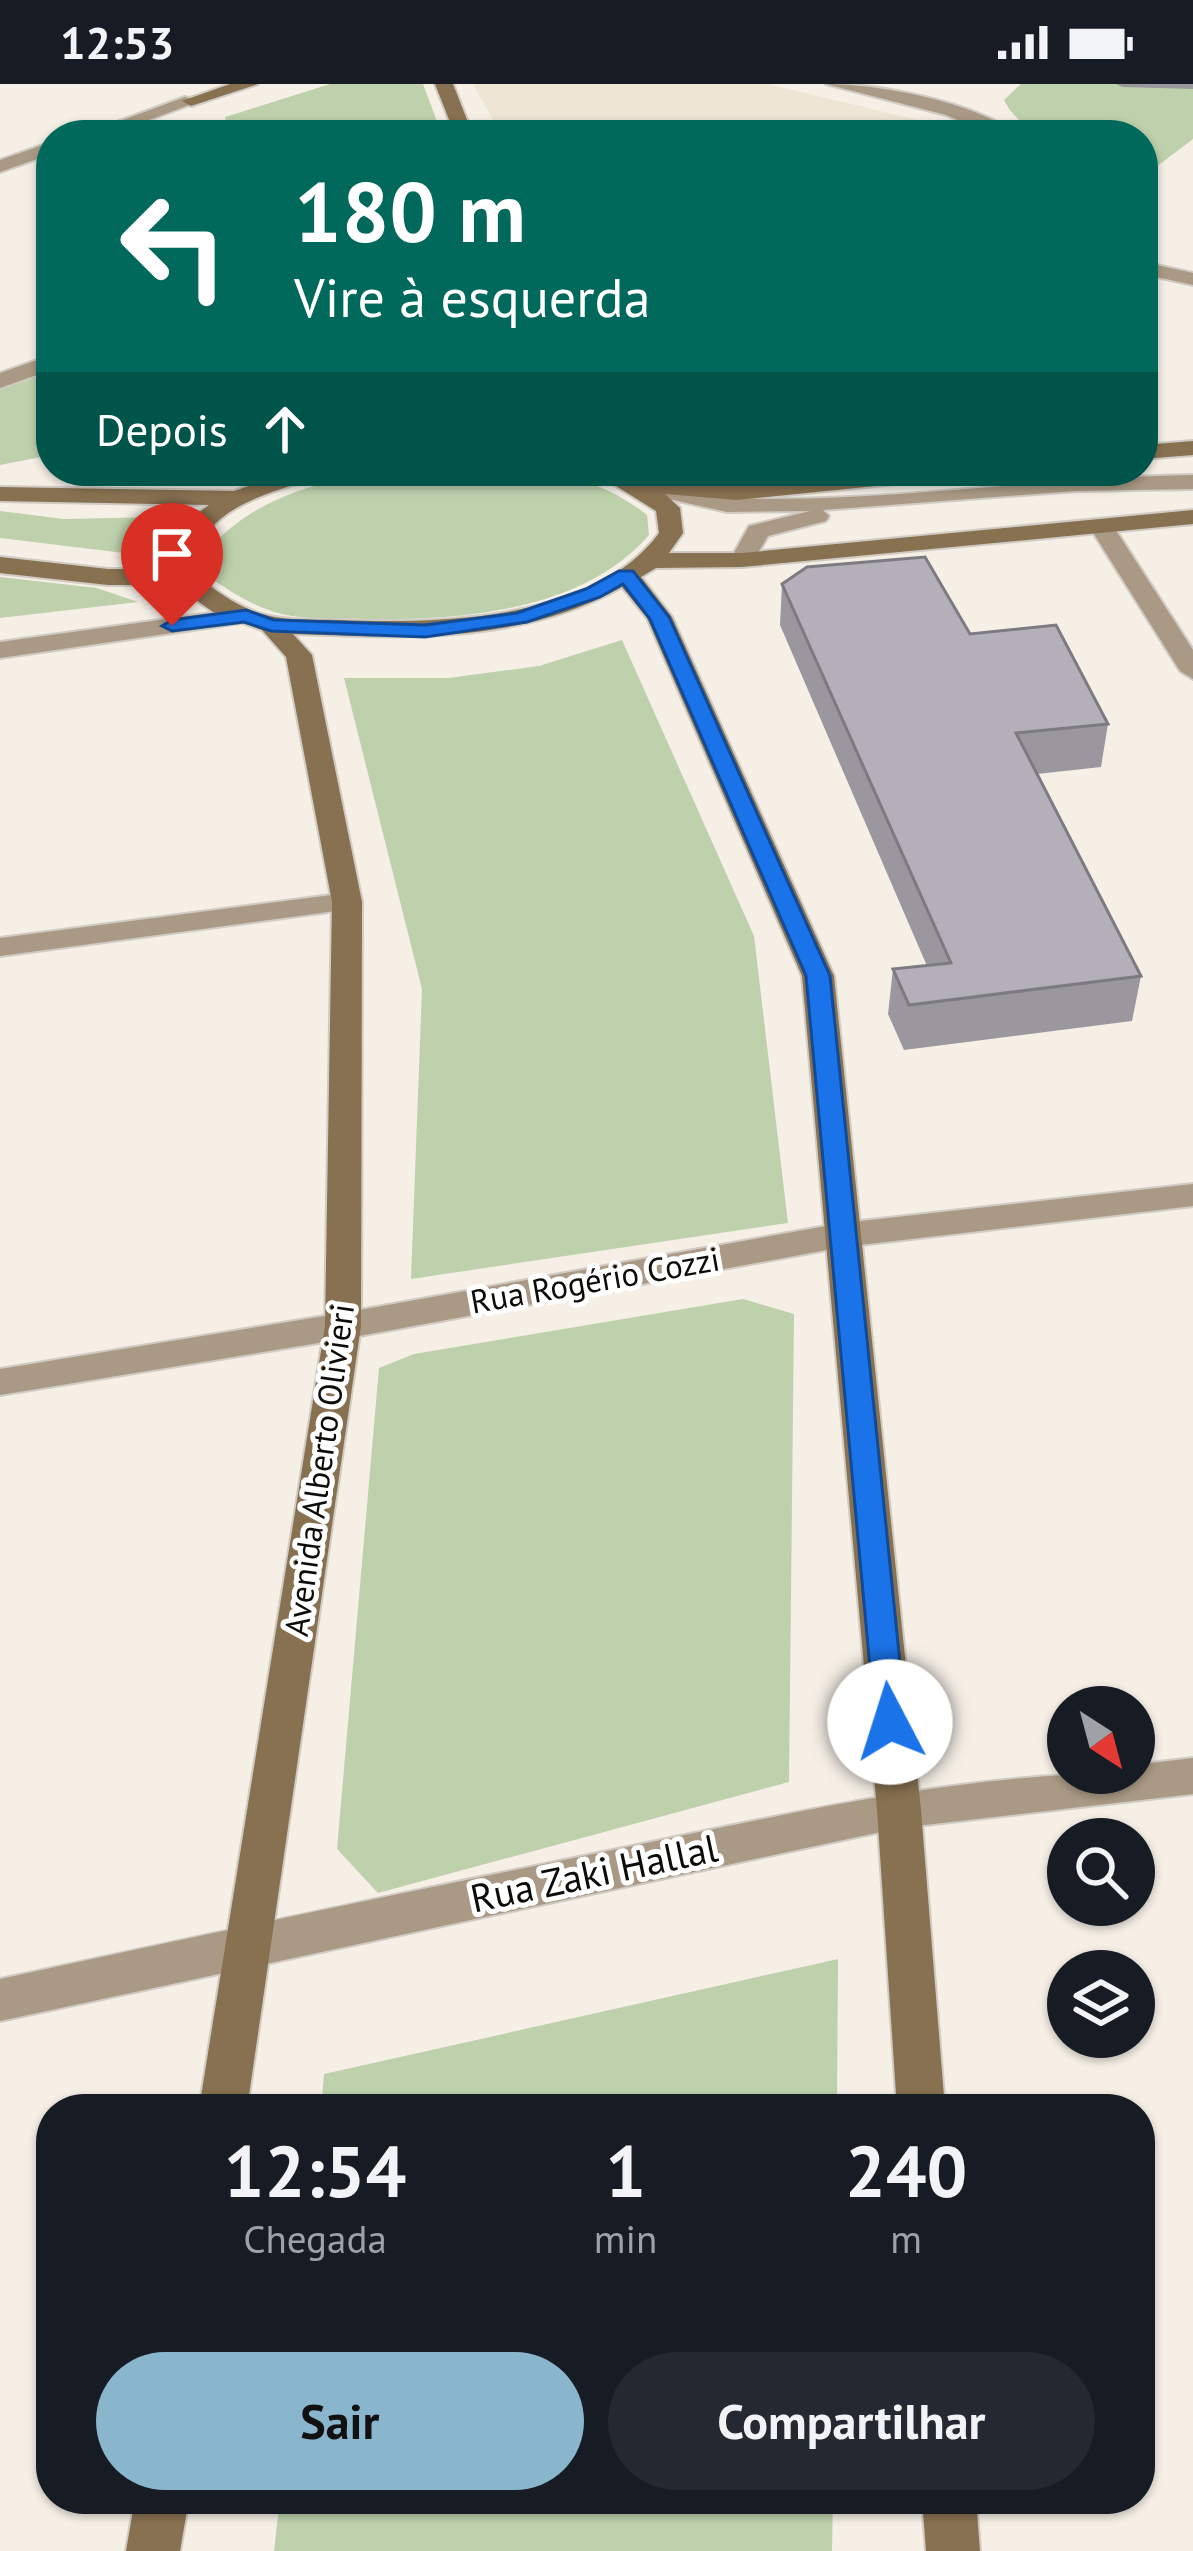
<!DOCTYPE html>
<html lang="pt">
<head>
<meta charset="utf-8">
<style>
	body { margin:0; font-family:"PT Sans",sans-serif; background:#242831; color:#f1f3f6; height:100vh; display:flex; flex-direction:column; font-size:45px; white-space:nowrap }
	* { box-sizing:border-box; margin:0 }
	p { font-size:39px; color:#9ea1a6 }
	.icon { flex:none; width:66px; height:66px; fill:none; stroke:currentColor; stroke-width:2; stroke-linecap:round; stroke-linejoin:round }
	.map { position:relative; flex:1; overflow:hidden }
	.side { position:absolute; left:36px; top:2010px; width:1119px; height:420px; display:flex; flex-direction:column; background:#171b24; border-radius:48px; box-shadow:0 3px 9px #0004 }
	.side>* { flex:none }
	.banner { position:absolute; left:36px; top:36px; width:1122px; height:366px; border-radius:48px; box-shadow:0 3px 9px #0004; background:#00695c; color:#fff; overflow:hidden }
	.needle { width:78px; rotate:144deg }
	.controls { position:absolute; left:1047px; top:1602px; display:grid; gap:24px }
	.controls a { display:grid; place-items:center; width:108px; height:108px; border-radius:50%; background:#171b24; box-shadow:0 3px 9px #0004; font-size:60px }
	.pin { position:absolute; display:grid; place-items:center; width:102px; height:102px; color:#fff; margin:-123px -51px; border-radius:50% 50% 50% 0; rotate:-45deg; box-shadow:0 0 12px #0007 }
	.pin .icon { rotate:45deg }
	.me { position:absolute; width:132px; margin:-66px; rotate:355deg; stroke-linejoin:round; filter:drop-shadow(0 0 9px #0008) }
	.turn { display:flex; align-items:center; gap:42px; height:252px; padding:0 60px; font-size:54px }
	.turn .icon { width:156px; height:156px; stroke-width:2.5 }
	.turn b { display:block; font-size:84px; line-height:102px }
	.then { display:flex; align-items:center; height:114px; padding:0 60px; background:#0003; gap:24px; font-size:45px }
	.eta { display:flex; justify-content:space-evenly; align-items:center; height:204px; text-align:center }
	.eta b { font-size:72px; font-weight:800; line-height:84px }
	.cta { display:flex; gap:24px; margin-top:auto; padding:24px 60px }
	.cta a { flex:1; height:138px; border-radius:72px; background:#8ab6cd; color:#111; font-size:48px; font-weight:800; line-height:138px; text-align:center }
	.cta a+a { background:#242831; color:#f1f3f6 }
	.status { display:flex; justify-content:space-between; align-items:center; height:84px; padding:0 60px; background:#171b24; direction:ltr }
	.status svg { height:33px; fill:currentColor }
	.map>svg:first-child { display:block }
</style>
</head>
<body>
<div class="status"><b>12:53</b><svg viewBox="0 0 49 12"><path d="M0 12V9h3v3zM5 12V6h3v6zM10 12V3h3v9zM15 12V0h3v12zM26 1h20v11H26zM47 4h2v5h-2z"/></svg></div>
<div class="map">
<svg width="1193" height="2467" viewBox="0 0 1193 2467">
	<rect width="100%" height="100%" fill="#f5efe6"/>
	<path fill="#eee5d5" d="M473,0H767L914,35L943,51H501Z"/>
	<path fill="#bed1ac" d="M330,0H423L442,51H229L225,33Z
		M1021,0H1193V55L1143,93V51C1097,51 1028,66 1004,16Z
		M51,284V371L0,381V304Z
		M133,387H214L213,399L96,402Z
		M393,387C484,387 571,370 647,431L649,451C582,528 461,536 365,535C339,534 308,536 282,530C254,523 233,509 209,493L206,469C250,414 325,394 393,387Z
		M0,427L64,435L208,432L157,473L0,454Z
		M0,493L97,504L138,518L0,534Z
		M622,556L754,852L788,1139L411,1195L422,905L344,594H449L539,582Z
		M743,1215L794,1230L789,1698L378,1809L337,1765L379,1284L414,1270Z
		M838,1875L837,2025H321L324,1990Z
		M280,2415H833L832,2467H274Z"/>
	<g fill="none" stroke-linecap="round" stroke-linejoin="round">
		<g stroke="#d0cbc3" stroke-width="4">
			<path id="lane" d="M1193,391V405L1076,407L823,426L829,432L826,437L768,452L751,481L742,483L730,476L749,442L810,427L727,428L633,407L629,402L641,395C670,401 702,412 731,414C883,420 1040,393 1193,391Z"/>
		</g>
		<g stroke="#d0cbc3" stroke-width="4">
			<path id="street" d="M826,0C878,0 977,18 1017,51H992L946,31Z
				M185,13L200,17L109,51H82Z
				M51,58V70L0,88V76Z
				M1143,178L1193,189V201L1143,190Z
				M51,271V286L0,304V289Z
				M1101,435L1110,437L1193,566V595L1180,587L1089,442Z
				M246,524L259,532L255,537L0,574V558Z
				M347,809L362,818L358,824L0,872V854Z
				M1193,1100V1122L843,1163L343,1255L0,1311V1285L343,1229L843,1139Z
				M1193,1674V1710L899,1744L0,1937V1895C210,1849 421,1805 632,1762C798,1728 964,1689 1134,1689V1681Z"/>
		</g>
		<g stroke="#d0cbc3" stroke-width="4">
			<path id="secondary" d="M230,0H258L191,22L182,17Z
				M435,0H453L473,51H455Z
				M1193,357V371L1143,375V361Z
				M293,387H334C323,397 305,398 290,402C245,416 194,437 194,490C219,509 244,528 275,533C296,537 319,535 340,536C438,540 595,537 659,449L656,427L592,387L737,402L884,387H967L955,394L737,416L665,410L680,424L683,449L669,469H742L1193,426V440L742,483L656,484L641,493L672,533L834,892L921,1726L945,2025H897L877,1726L802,892L647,534L622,503C520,560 406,554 293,550L312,571L362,818L361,1242L247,2025H199L325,1242L332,818L286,573L262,546L213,528L175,501H108L0,489V473L108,485H169C169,456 186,437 209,421L0,417V403L234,407Z
				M135,2415H189L180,2467H126Z
				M922,2415H976L980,2467H926Z"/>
		</g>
		<use href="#lane" fill="#aa9a85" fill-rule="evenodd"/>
		<use href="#street" fill="#aa9a85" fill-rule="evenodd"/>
		<use href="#secondary" fill="#887151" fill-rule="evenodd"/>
	</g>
	<path fill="#9a979f" d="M1116,0H1193V5L1123,3Z
		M782,500L970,550L1108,640L1101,683L1037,690L1141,892L1132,937L904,966L888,930L893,885L927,882L780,541Z"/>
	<path fill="#b3b0b9" stroke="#7d7b82" stroke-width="3" d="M925,473L970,550L1056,541L1108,640L1016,649L1141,892L909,921L893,885L951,879L782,500L807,483Z"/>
	<path fill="#1a73e8" stroke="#114b97" stroke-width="3" d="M619,487H633L669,533L830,892L906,1638L902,1647L890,1651L879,1647L875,1638L806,892L650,535L623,500L600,513L527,538L425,553L271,547L244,538L172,547L162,542L172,536L246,526L274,536L425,541L517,529L586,505Z"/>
	<g text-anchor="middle" stroke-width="10" stroke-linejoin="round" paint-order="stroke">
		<g font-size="33" fill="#0e0c09" stroke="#fff">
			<text transform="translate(595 1196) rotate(-10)" y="12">Rua Rogério Cozzi</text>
			<text transform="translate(319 1386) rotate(-82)" y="12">Avenida Alberto Olivieri</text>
		</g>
		<g font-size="39" fill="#0e0c09" stroke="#fff">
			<text transform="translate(594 1789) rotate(-12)" y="14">Rua Zaki Hallal</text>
		</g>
	</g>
</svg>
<div class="controls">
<a><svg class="needle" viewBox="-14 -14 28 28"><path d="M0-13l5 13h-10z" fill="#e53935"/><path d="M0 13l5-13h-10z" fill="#9ea1a6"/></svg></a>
<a><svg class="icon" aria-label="search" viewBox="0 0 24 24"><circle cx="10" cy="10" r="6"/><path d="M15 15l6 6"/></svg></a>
<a><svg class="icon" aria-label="layers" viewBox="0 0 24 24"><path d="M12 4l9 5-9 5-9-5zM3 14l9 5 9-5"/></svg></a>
</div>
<div class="pin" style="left:172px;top:542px;background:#d93025"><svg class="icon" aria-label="arrive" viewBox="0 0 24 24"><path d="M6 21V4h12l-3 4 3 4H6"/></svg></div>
<svg class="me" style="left:890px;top:1638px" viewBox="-20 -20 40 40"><circle r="19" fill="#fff"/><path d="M0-13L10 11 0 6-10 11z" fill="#1a73e8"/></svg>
<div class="banner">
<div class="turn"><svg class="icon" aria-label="left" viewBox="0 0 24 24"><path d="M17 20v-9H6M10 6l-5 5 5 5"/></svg><div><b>180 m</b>Vire à esquerda</div></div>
<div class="then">Depois<svg class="icon" aria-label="ahead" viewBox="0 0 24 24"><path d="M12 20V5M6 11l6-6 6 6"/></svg></div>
</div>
<section class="side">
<div class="eta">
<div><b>12:54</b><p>Chegada</p></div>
<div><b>1</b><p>min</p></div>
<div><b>240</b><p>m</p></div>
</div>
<div class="cta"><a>Sair</a><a>Compartilhar</a></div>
</section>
</div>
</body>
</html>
